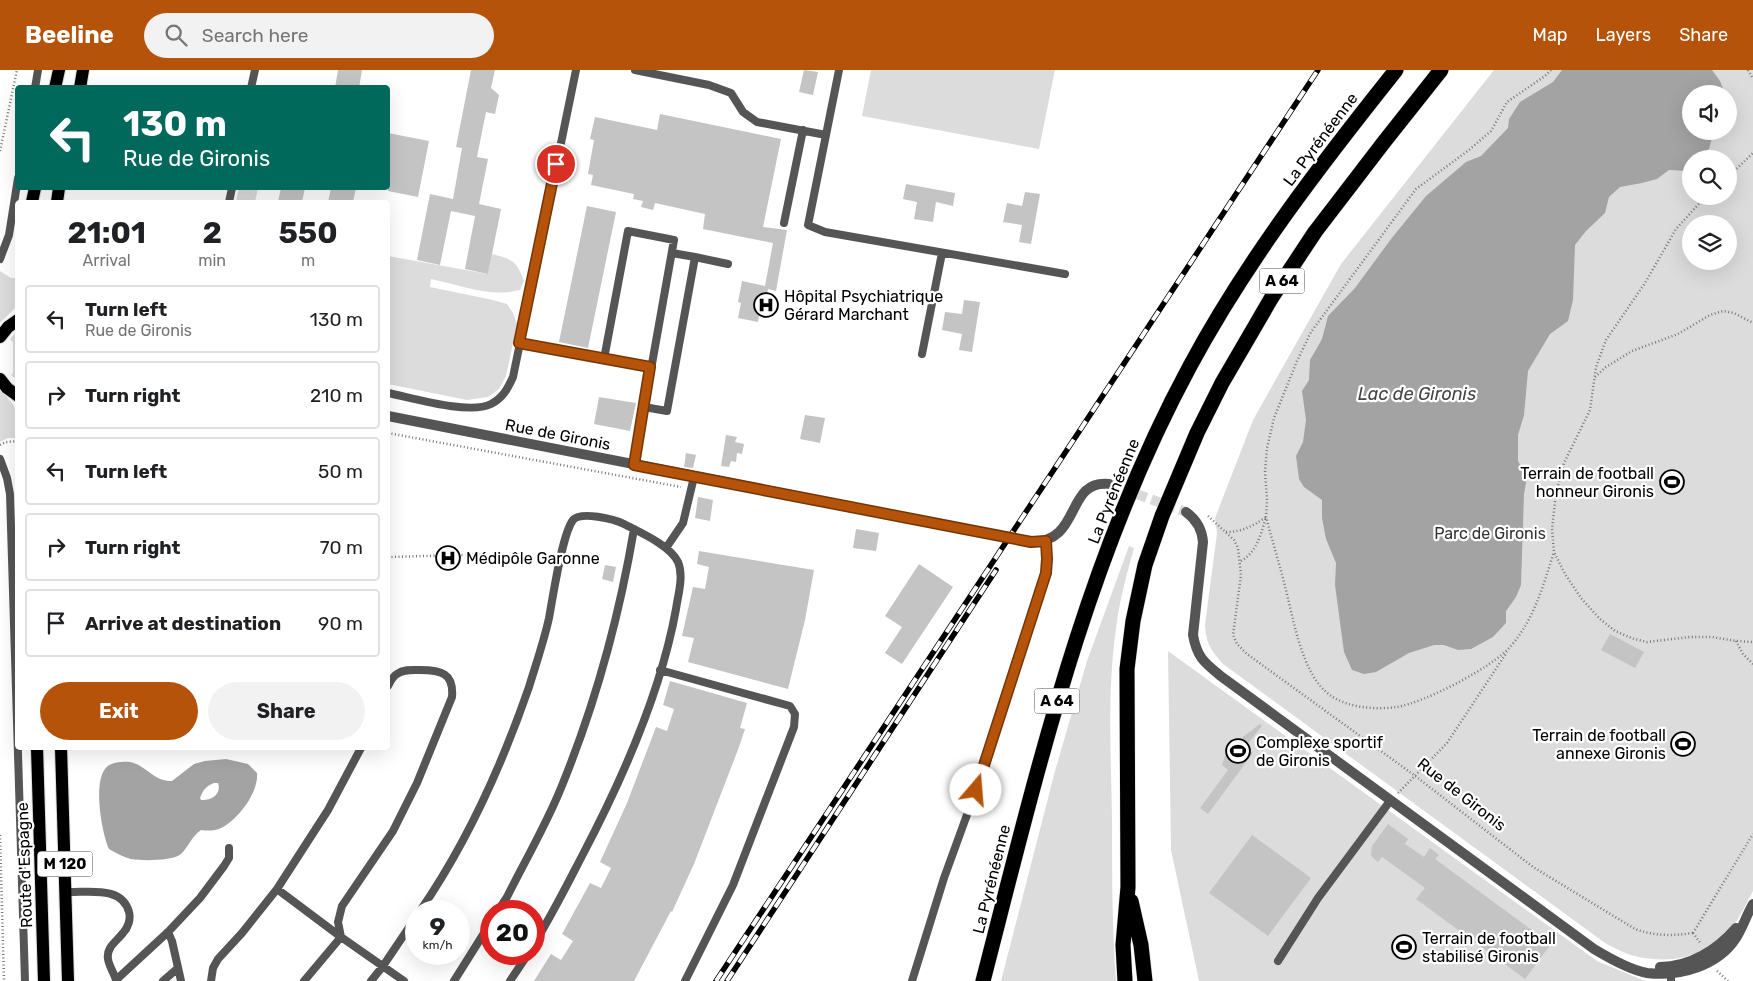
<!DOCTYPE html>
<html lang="en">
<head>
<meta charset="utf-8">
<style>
	body { margin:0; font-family:Rubik,sans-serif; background:#f2f2f2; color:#202124; height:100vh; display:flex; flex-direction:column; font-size:19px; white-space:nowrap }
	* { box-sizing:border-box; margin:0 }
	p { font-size:16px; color:#757577 }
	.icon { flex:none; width:28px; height:28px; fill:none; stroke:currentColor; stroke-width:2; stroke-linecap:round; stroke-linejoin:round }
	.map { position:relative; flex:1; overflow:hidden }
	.sheet { position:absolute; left:15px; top:130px; width:375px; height:550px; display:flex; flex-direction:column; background:#fff; border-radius:5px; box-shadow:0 5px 20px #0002 }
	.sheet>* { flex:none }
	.hud { position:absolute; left:15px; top:15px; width:375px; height:105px; border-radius:5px; box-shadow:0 5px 20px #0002; background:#00695c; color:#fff; overflow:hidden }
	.controls { position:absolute; left:1682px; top:15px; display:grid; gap:10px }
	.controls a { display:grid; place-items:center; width:55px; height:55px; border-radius:50%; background:#fff; box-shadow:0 5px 20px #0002; font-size:25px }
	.speed { position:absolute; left:405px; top:830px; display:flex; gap:10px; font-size:25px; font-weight:700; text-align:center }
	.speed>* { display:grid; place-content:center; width:65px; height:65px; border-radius:50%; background:#fff; box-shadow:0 5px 20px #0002; line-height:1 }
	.speed small { font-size:12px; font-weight:400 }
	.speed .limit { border:8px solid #d22; background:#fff; color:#111 }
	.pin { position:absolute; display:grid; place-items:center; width:42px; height:42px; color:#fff; margin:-21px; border:2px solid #fff; border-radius:50%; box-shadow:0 1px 5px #0007 }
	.me { position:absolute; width:55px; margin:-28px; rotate:18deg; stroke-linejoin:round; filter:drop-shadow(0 0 4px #0008) }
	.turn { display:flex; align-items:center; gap:18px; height:105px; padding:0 25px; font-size:22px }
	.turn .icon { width:65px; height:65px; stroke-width:2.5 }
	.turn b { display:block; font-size:35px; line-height:42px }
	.eta { display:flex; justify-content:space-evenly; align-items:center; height:85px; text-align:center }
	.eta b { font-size:30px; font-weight:700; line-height:35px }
	.primary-button { display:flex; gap:10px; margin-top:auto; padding:10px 25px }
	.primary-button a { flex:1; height:58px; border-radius:30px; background:#b45309; color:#fff; font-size:20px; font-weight:700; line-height:58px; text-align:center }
	.primary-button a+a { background:#f2f2f2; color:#202124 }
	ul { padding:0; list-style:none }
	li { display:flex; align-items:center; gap:15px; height:68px; margin:0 10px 8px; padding:0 15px; border:2px solid #e0e0e0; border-radius:5px }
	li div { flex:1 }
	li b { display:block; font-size:19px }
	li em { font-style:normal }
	header { display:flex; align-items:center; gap:30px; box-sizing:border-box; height:70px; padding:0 25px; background:#b45309; color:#fff }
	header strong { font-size:24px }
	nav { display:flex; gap:28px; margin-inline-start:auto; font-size:18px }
	.search { width:350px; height:45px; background:#f2f2f2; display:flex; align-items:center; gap:12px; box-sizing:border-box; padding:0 18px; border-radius:28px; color:#757577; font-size:19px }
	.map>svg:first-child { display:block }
</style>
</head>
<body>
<header>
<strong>Beeline</strong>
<div class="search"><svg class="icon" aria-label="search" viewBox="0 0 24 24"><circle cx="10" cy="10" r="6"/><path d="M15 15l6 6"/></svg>Search here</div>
<nav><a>Map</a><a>Layers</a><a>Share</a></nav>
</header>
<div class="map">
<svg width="1753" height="911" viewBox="0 0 1753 911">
	<rect width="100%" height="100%" fill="#fff"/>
	<path fill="#dcdcdc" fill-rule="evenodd" d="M871,0H1055L1039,79L862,46Z
		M1494,0H1753V821C1747,832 1741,845 1734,855C1707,887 1673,895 1634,886C1624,883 1614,878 1605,873L1223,594C1211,580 1206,574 1205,555L1217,463L1215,448L1253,350L1341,194ZM1691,24H1729V61H1691ZM1691,89H1729V126H1691ZM1691,154H1729V191H1691Z
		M239,118H258L255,132H236Z
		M492,184C512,189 517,191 524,211L520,220C491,228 460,215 431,209L430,217L493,230L507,234L513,243L517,254L506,306L499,319L488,327L467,330L388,314V186L488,204Z
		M0,201L11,208H17L18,235L0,253Z
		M17,261V310L11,305L13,303V272L10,269Z
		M0,320C20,340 18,341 17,368H8L0,372Z
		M1129,476L1134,478C1127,504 1119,531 1116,559C1107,621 1111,685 1112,748C1112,803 1112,857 1116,911H1001L1055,701L1087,591Z
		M1168,581L1597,891L1645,911H1199L1171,780Z"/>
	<path fill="#a3a3a3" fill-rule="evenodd" d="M1562,0H1712L1720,11L1725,24H1691V61H1720L1712,68L1709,79L1697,89H1691V95L1686,101L1669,100L1657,109L1642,113L1620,117L1609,127L1605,143L1586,161L1575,175L1573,230L1568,251L1550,264L1528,301L1524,345L1518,365V391L1527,407L1524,424L1521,515L1516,527L1506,541V553L1493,567L1471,579L1458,580L1444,575H1434L1409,583L1376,602L1364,604L1352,600L1344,582L1335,515L1336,493L1326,469L1322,448V430L1304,417L1299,409L1296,386L1303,372L1306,350L1302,321L1309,310L1310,290L1322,269L1328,246L1355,218L1391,169L1426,126L1466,92L1481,86L1508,58L1509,49L1520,32L1553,12Z
		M226,689L248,694L257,703C259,722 238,750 221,758C215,761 208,761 201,760C192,766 189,776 181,784C173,791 142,791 131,789C123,787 116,783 109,779C102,764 93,714 105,699C110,692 122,691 130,692C146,695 154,712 172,711L194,694L205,691ZM214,713H218C222,724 211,731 201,730L200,728C203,720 206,716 214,713Z"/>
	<path fill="#c4c4c4" d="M338,0H362L359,18H335Z
		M471,0H495L491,18L499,25L495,44L486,42L477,87L488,89L479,134L501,139L488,204L465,199L475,146L451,141L440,195L417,190L430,124L453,129L462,78L456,77Z
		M804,0L818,2L813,25L799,22Z
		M660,44L781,69L763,157L787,160L776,221L768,219L764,239H760L758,252L738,248L741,233L738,232L742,211L765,216L773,173L703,159L705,144L655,133L653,140L641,137L643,131L633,129L634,124L591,115L593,105L588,104L594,70L590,69L595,47L657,60Z
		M388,63L429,71L418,127L388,121Z
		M906,114L955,123L953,136L936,132L933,152L914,149L917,132L903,129Z
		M281,118H305L302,132H278Z
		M331,118H356L353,132H328Z
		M1025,122L1040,124L1031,174L1019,172L1022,155L1003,152L1007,133L1022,136Z
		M587,136L616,142L588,278L559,272Z
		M964,230L980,232L972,282L959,280L962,264L942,260L945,242L962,244Z
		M599,327L636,333L630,361L594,354Z
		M805,345L825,348L820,373L800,369Z
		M726,365L737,367L735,372L744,374L742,384L737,383L736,392L731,391L729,397L721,396Z
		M686,383L696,385L693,398L684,397Z
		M698,427L713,430L710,451L695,448Z
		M856,459L879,463L876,481L853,478Z
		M699,481L814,500L805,550L788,619L688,592L694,568L682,566L693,517L705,519L709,497L697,494Z
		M919,494L953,517L902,594L885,583L902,557L885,546Z
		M605,495L616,497L613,512L602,509Z
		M1610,564L1644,582L1635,598L1601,580Z
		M670,611L747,633L740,658L745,659L739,677L694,794L672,842L671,841L634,911H534L551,884L561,890L573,871L562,864L590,813L601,818L611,798L600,792L627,733L656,657L667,661L674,639L663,635Z
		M1260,654L1262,656L1245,677L1253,683L1208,744L1200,738L1228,700L1222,695L1225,686L1236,672Z
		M1388,754L1408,769L1405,774L1424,787L1430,778L1439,785L1435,789L1551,874L1525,909L1416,829L1425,818L1382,787L1378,792L1371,786L1372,776Z
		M1252,765L1311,808L1268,866L1209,823Z"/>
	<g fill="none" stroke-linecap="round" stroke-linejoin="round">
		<path stroke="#d9d9d9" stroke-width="10" stroke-dasharray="10 5" stroke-linecap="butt" d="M1109,414L1186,442"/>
		<g stroke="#dbdbdb" stroke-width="14">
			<path id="primary" d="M55,18L59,0
				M80,18L83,0
				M32,132L35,118
				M57,132L59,118
				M0,267L8,257L18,250
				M0,309L7,318L18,326
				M37,678L44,911
				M61,678L68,911"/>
		</g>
		<g stroke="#dbdbdb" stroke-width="16">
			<path id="motorway" d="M1131,831L1141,875L1145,911
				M983,911C1037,702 1086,488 1190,296C1247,190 1321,94 1396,0
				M1125,911L1123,875L1128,817L1127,599L1133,551L1145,495L1162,446L1197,363L1222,313L1272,227L1315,162L1384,72L1441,0"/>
		</g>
		<path stroke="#777" stroke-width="2.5" stroke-dasharray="1 2.5" stroke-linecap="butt" d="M1551,0L1545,6L1507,32L1491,61L1469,80L1416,119L1311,262L1297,291L1274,348L1267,378L1265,402L1267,430L1266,447C1272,470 1279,493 1285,516C1293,547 1301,599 1325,621C1343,638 1374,640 1397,637C1426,632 1491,598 1510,577C1534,550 1543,516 1554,482
			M1748,0L1753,9
			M0,81L17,0
			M1729,106L1753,83
			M1706,126L1676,159L1645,213L1606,270L1596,297L1590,340L1564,393L1556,423L1552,459L1554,482L1565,504L1581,528L1600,549L1615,561L1634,569L1647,572L1690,567H1712L1736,571L1753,572
			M1595,307L1606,297L1632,281L1678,264L1710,245L1723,241L1734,243L1753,253
			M388,363L681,417
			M0,375L6,372L18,371
			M1208,446L1234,470L1238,478L1241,505L1233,565L1237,574L1247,584L1414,705L1533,797L1635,859C1654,866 1673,866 1693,863
			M1226,462C1242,462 1253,456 1266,447C1261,464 1257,482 1241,491
			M388,487L502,484
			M1736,571L1743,584L1753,594
			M1398,723L1447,673L1507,582
			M0,765L4,911
			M1693,863L1753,764
			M1693,863L1701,874
			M1717,901L1728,911"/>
		<path stroke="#555" stroke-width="8" d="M635,0L709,15L731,23L743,42L757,52L826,65
			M839,0L808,155L825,162L1065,204
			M35,18L38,0
			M251,18L255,0
			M229,132L232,118
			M784,153L803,60
			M695,187L728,194
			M0,189L9,165L18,108
			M519,273L604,289
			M922,284L942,183
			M388,323C413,328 469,345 491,334C503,328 508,318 513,307L576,0
			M644,337L667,341L695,187L672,183
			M0,389L7,408L10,424L25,911
			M634,395L674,170L628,161L604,289L650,297
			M666,478L683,453L694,407
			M660,600L790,636L795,644L794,657L733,815L685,911
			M277,819L341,867L404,911
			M66,822C87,823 122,815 129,842C131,849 128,858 123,863C117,871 106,877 108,889C109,896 114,903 116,910L168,862L200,828L224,796L229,788V778
			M420,841C467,773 502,695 529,617C536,594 544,571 549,548C553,527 562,464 573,450C581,441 614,449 624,454C639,462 670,475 678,492C684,506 678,525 676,539C661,623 622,710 582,786C567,815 552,845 534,874
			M498,841L507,827C525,791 546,755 561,718C595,635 619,548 634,459
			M168,862L172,871L181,911
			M1278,891L1318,828L1390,731
			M163,911L178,898
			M211,911L213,898L218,889L242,863L277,819L328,740L361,678
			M304,911L341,867L338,852L342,836L393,761L417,713L452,627C454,603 441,600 420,600C413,600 404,599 397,604C393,606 390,612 388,616
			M371,911L383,896L416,847
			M454,911L491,852
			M510,911L528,884
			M912,911L944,808L976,720L1046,503L1047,489L1046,471
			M1671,911V903"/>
		<path stroke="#555" stroke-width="10" d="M388,346L1031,472C1082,473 1065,409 1109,414
			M1186,442C1197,450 1202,459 1203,472L1193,565C1197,588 1205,593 1222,607L1594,879C1609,888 1630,900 1647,903C1679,907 1718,896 1736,868C1742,859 1747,844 1753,834
			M1660,897C1690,897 1717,880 1736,858"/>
		<use href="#primary" stroke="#000" stroke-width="12"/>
		<use href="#motorway" stroke="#000" stroke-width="15"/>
		<g stroke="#000" stroke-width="5.5">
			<path id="rail" d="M716,911L1318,0
				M727,911L996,500"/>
		</g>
		<use href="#rail" stroke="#fff" stroke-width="4" stroke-dasharray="11" stroke-linecap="butt"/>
	</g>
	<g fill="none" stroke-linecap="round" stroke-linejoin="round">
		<g stroke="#753606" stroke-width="12">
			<path id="route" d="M556,94L519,273L650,297L634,395L1031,472L1046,471L1047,489L1046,503L976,720"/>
		</g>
		<use href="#route" stroke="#b45309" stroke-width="9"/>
	</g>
	<defs>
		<g id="hospital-ring" transform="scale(1.25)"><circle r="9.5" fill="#fff" stroke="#000" stroke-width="1.5"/><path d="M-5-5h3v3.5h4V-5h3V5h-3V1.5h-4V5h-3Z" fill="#000"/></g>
		<g id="stadium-ring" transform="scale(1.25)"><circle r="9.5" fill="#fff" stroke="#000" stroke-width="1.5"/><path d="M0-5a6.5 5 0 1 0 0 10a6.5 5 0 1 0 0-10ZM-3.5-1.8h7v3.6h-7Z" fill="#000"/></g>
	</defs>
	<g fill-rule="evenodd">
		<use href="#hospital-ring" x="766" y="235"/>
		<use href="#stadium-ring" x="1672" y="412"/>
		<use href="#hospital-ring" x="448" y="488"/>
		<use href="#stadium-ring" x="1683" y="674"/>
		<use href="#stadium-ring" x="1238" y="681"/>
		<use href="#stadium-ring" x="1404" y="877"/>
	</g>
	<g text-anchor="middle" stroke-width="4.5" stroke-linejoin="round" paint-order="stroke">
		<g fill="#fff" stroke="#4c4c4c" stroke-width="1">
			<rect x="1259.5" y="198.5" width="45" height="25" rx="4"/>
			<rect x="1034.5" y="618.5" width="45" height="25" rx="4"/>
			<rect x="37.5" y="781.5" width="55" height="25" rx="4"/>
		</g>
		<g font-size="15" font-weight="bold" fill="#000">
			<text x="1282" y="216">A 64</text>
			<text x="1057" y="636">A 64</text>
			<text x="65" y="799">M 120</text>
		</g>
		<g font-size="16" fill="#000" stroke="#fff">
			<text transform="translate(1320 69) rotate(-53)" y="6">La Pyrénéenne</text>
			<text transform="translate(558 364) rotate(11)" y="6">Rue de Gironis</text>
			<text transform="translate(1113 421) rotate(-68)" y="6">La Pyrénéenne</text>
			<text transform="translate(1462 724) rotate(38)" y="6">Rue de Gironis</text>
			<text transform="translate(24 795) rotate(-92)" y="6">Route d'Espagne</text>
			<text transform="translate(991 809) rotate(-76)" y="6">La Pyrénéenne</text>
		</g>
		<g font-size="16" fill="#000" stroke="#fff" text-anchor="start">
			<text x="784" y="232">Hôpital Psychiatrique<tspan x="784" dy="18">Gérard Marchant</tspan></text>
			<text x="1654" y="409" text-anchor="end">Terrain de football<tspan x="1654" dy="18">honneur Gironis</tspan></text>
			<text x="466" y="494">Médipôle Garonne</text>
			<text x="1666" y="671" text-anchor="end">Terrain de football<tspan x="1666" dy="18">annexe Gironis</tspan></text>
			<text x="1256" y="678">Complexe sportif<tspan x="1256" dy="18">de Gironis</tspan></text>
			<text x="1422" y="874">Terrain de football<tspan x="1422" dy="18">stabilisé Gironis</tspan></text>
		</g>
		<g font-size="16" fill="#333" stroke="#fff">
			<text x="1490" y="469">Parc de Gironis</text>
		</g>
		<g font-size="18" font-style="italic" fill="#444" stroke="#fff">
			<text x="1417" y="330">Lac de Gironis</text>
		</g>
	</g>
</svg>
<div class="controls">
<a><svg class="icon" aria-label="sound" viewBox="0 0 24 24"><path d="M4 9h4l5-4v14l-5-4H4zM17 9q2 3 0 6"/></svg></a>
<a><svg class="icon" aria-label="search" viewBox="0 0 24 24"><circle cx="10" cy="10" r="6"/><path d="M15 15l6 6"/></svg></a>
<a><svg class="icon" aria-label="layers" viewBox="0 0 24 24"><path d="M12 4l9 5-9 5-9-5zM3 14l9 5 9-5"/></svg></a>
</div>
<div class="speed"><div>9<small>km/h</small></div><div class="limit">20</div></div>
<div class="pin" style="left:556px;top:94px;background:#d93025"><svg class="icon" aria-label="arrive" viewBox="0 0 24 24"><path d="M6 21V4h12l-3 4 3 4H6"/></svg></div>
<svg class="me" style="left:976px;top:720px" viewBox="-20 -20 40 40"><circle r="19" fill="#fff"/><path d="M0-13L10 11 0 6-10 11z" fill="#b45309"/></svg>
<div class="hud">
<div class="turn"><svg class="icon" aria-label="left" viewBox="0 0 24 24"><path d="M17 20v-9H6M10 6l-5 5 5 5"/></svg><div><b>130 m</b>Rue de Gironis</div></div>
</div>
<section class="sheet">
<div class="eta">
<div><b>21:01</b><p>Arrival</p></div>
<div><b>2</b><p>min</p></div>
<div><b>550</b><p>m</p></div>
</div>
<ul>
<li><svg class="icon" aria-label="left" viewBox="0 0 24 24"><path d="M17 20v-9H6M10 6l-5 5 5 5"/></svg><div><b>Turn left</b><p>Rue de Gironis</p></div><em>130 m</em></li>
<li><svg class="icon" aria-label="right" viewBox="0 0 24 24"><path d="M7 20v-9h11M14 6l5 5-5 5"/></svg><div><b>Turn right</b></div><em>210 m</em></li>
<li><svg class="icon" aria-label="left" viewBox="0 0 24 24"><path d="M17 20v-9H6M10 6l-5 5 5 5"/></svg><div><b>Turn left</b></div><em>50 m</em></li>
<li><svg class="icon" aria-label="right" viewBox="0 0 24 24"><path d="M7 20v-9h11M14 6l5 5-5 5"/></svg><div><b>Turn right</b></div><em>70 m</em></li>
<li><svg class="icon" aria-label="arrive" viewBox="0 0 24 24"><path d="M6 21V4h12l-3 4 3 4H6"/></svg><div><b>Arrive at destination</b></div><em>90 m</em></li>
</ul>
<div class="primary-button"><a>Exit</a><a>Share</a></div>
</section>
</div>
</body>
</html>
